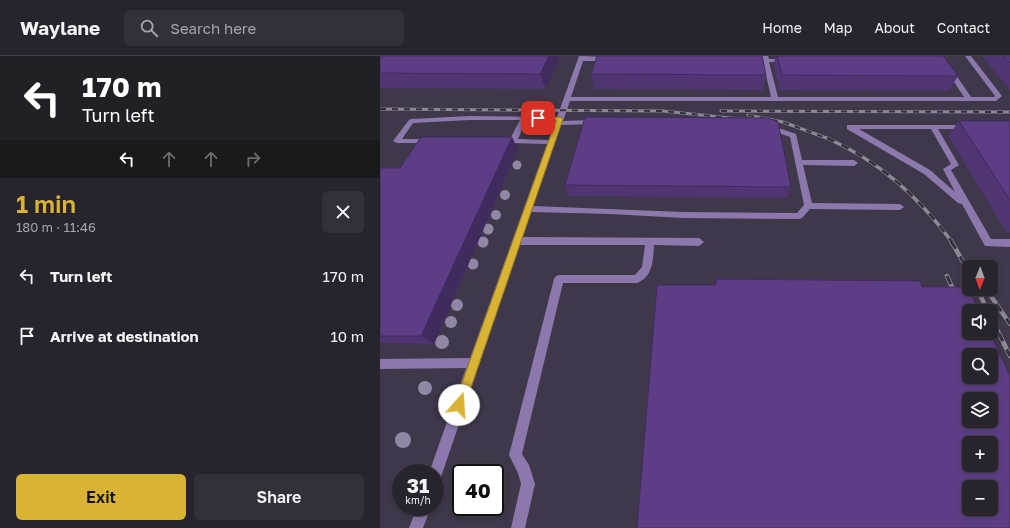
<!DOCTYPE html>
<html lang="en">
<head>
<meta charset="utf-8">
<style>
	body { margin:0; font-family:"Golos Text",sans-serif; background:#34303a; color:#f1f3f6; height:100vh; display:flex; flex-direction:column; font-size:15px; white-space:nowrap }
	* { box-sizing:border-box; margin:0 }
	p { font-size:13px; color:#a5a4aa }
	.icon { flex:none; width:22px; height:22px; fill:none; stroke:currentColor; stroke-width:2; stroke-linecap:round; stroke-linejoin:round }
	.map { position:relative; flex:1; overflow:hidden }
	.details { display:flex; flex-direction:column; background:#28242e; width:380px }
	.details>* { flex:none }
	.hud { background:#202124; color:#fff; overflow:hidden }
	.needle { width:26px; rotate:181deg }
	.controls { position:absolute; left:582px; top:204px; display:grid; gap:8px }
	.controls a { display:grid; place-items:center; width:36px; height:36px; border-radius:6px; background:#28242e; box-shadow:0 2px 6px #0003,0 0 0 1px #44414a; font-size:20px }
	.speed { position:absolute; left:12px; top:408px; display:flex; gap:8px; font-size:20px; font-weight:700; text-align:center }
	.speed>* { display:grid; place-content:center; width:52px; height:52px; border-radius:50%; background:#28242e; box-shadow:0 2px 6px #0003,0 0 0 1px #44414a; line-height:1 }
	.speed small { font-size:10px; font-weight:400 }
	.speed .limit { border:2px solid #111; border-radius:6px; background:#fff; color:#111 }
	.pin { position:absolute; display:grid; place-items:center; width:34px; height:34px; color:#fff; margin:-17px; border-radius:8px; box-shadow:0 2px 6px #0006 }
	.me { position:absolute; width:44px; margin:-22px; rotate:19deg; stroke-linejoin:round; filter:drop-shadow(0 0 3px #0008) }
	.turn { display:flex; align-items:center; gap:14px; height:84px; padding:0 16px; font-size:18px }
	.turn .icon { width:52px; height:52px; stroke-width:2.5 }
	.turn b { display:block; font-size:28px; line-height:34px }
	.lanes { display:flex; align-items:center; height:38px; padding:0 16px; background:#0003; justify-content:center; gap:20px; direction:ltr }
	.lanes .off { opacity:.35 }
	.round { display:grid; place-items:center; flex:none; width:42px; height:42px; border-radius:6px; background:#34303a }
	.overview { display:flex; align-items:center; justify-content:space-between; height:68px; padding:0 16px }
	h1 { font-size:24px; font-weight:600; line-height:30px; color:#d9b334 }
	.primary-button { display:flex; gap:8px; margin-top:auto; padding:8px 16px }
	.primary-button a { flex:1; height:46px; border-radius:6px; background:#d9b334; color:#111; font-size:16px; font-weight:600; line-height:46px; text-align:center }
	.primary-button a+a { background:#34303a; color:#f1f3f6 }
	ul { padding:0; list-style:none }
	li { display:flex; align-items:center; gap:12px; height:60px; padding:0 16px }
	li div { flex:1 }
	li b { display:block; font-size:15px }
	li em { font-style:normal }
	header { display:flex; align-items:center; gap:24px; box-sizing:border-box; height:56px; padding:0 20px; background:#28242e; border-bottom:1px solid #44414a }
	header strong { font-size:19px }
	nav { display:flex; gap:22px; margin-inline-start:auto; font-size:14px }
	.search { width:280px; height:36px; background:#34303a; display:flex; align-items:center; gap:10px; box-sizing:border-box; padding:0 14px; border-radius:6px; color:#a5a4aa; font-size:15px }
	main { display:flex; flex:1; min-height:0 }
	.map>svg:first-child { display:block }
</style>
</head>
<body>
<header>
<strong>Waylane</strong>
<div class="search"><svg class="icon" aria-label="search" viewBox="0 0 24 24"><circle cx="10" cy="10" r="6"/><path d="M15 15l6 6"/></svg>Search here</div>
<nav><a>Home</a><a>Map</a><a>About</a><a>Contact</a></nav>
</header>
<main>
<section class="details">
<div class="hud">
<div class="turn"><svg class="icon" aria-label="left" viewBox="0 0 24 24"><path d="M17 20v-9H6M10 6l-5 5 5 5"/></svg><div><b>170 m</b>Turn left</div></div>
<div class="lanes"><svg class="icon" aria-label="left" viewBox="0 0 24 24"><path d="M17 20v-9H6M10 6l-5 5 5 5"/></svg><svg class="icon off" aria-label="ahead" viewBox="0 0 24 24"><path d="M12 20V5M6 11l6-6 6 6"/></svg><svg class="icon off" aria-label="ahead" viewBox="0 0 24 24"><path d="M12 20V5M6 11l6-6 6 6"/></svg><svg class="icon off" aria-label="right" viewBox="0 0 24 24"><path d="M7 20v-9h11M14 6l5 5-5 5"/></svg></div>
</div>
<div class="overview"><div><h1>1 min</h1><p>180 m · 11:46</p></div><a class="round"><svg class="icon" aria-label="close" viewBox="0 0 24 24"><path d="M6 6l12 12M18 6L6 18"/></svg></a></div>
<ul>
<li><svg class="icon" aria-label="left" viewBox="0 0 24 24"><path d="M17 20v-9H6M10 6l-5 5 5 5"/></svg><div><b>Turn left</b></div><em>170 m</em></li>
<li><svg class="icon" aria-label="arrive" viewBox="0 0 24 24"><path d="M6 21V4h12l-3 4 3 4H6"/></svg><div><b>Arrive at destination</b></div><em>10 m</em></li>
</ul>
<div class="primary-button"><a>Exit</a><a>Share</a></div>
</section>
<div class="map">
<svg width="630" height="472" viewBox="0 0 630 472">
	<rect width="100%" height="100%" fill="#35303d"/>
	<path fill="#3e384a" fill-rule="evenodd" d="M0,0H630V472H0ZM589,211H611V233H589ZM589,255H611V277H589ZM589,299H611V321H589ZM589,343H611V365H589ZM589,387H611V409H589ZM21,417H55V451H21ZM81,417H115V451H81ZM589,431H611V453H589Z"/>
	<g fill="none" stroke-linecap="round" stroke-linejoin="round">
		<path fill="#8c78ac" fill-rule="evenodd" d="M199,0L230,1L233,3L230,5H203L191,41H391L383,6H370L367,4L370,2L383,3L382,0H388L389,3H408L411,5L408,7L389,6L398,41H584L557,0H563L591,41H614L615,40L585,0H591L622,40L616,45H190L183,65L215,64L219,66L215,68L181,69L153,150L303,156L417,157L424,149L410,81L384,72V68H387L416,78L422,104H474L478,107L474,110L423,109L432,147L520,148L524,151L520,154L430,153L422,162L419,163L303,162L231,158L151,156L143,181L319,182L324,186L319,190L274,189C273,204 273,221 257,227H183L142,398L149,409L155,428L145,472H131L141,428L138,417L129,399L174,223L176,220L179,219H255L262,211L265,189H140L62,418L60,423L55,425V417H49L86,312L0,313V303L90,302L167,88L130,87L129,85L140,64H90L33,67L22,83H54V87H17L13,85L29,64L31,63L90,60L177,61ZM146,64L176,65L169,84L138,83Z
			M467,69H591V73H558L579,109L571,114L611,183H630V191L605,190L582,148L578,147L544,118L467,73ZM479,73H551L571,108L563,113L575,136L550,114Z
			M37,451H51L43,472H29Z"/>
		<g stroke="#8d8994" stroke-width="3">
			<path id="rail-far2" d="M0,53L283,55L369,64
				M341,55L630,56
				M368,59L403,66L449,83"/>
		</g>
		<g stroke="#8d8994" stroke-width="3.5">
			<path id="rail-far1" d="M447,82C500,106 537,139 572,186"/>
		</g>
		<g stroke="#8d8994" stroke-width="4.5">
			<path id="rail" d="M571,185L589,216
				M567,220L576,240
				M597,233L608,255
				M606,233L630,268
				M611,261L630,300"/>
		</g>
		<use href="#rail-far2" stroke="#35303d" stroke-width="2" stroke-dasharray="6" stroke-linecap="butt"/>
		<use href="#rail-far1" stroke="#35303d" stroke-width="2.5" stroke-dasharray="8" stroke-linecap="butt"/>
		<use href="#rail" stroke="#35303d" stroke-width="3" stroke-dasharray="9" stroke-linecap="butt"/>
	</g>
	<g fill="#9187a4">
		<circle cx="150" cy="70" r="4.5"/>
		<circle cx="137" cy="109" r="4.5"/>
		<circle cx="125" cy="139" r="5"/>
		<circle cx="116" cy="159" r="5"/>
		<circle cx="108" cy="173" r="5.5"/>
		<circle cx="103" cy="186" r="5.5"/>
		<circle cx="93" cy="208" r="5.5"/>
		<circle cx="77" cy="249" r="6"/>
		<circle cx="71" cy="266" r="6"/>
		<circle cx="62" cy="286" r="7"/>
		<circle cx="45" cy="332" r="7"/>
		<circle cx="23" cy="384" r="8"/>
	</g>
	<path fill="#503573" d="M0,0H180L166,33L0,32Z
		M395,0H563L578,20L569,35L399,34L394,10Z
		M602,0H630V34Z
		M211,18L386,19L383,34L214,33Z
		M579,65H630V176H626L568,80Z
		M138,93L54,288L0,287V112H20Z
		M185,129L411,131L407,142L189,140Z"/>
	<path fill="#412b5e" d="M169,0H180L166,33L160,18Z
		M132,81L138,93L54,288L41,280Z"/>
	<path fill="#5d3e86" stroke="#412b5e" fill-rule="evenodd" d="M0,0H169L160,18L0,17Z
		M217,0H382L386,19L211,18Z
		M397,0H563L578,20L402,19Z
		M624,0H630V7Z
		M205,61L388,62L398,66L411,131L185,129Z
		M579,65H630V144Z
		M41,81H132L41,280H0V112H20Z
		M336,223L540,225L542,231H588L599,255H589V277H610L630,320V472H257L277,229H336ZM589,299H611V321H589ZM589,343H611V365H589ZM589,387H611V409H589ZM589,431H611V453H589Z"/>
	<path fill="#d9b334" stroke="#8d7422" d="M155,61H180L183,63L85,349L83,353L79,354L75,353L74,349L176,64H158L154,62Z"/>
</svg>
<div class="controls">
<a><svg class="needle" viewBox="-14 -14 28 28"><path d="M0-13l5 13h-10z" fill="#e53935"/><path d="M0 13l5-13h-10z" fill="#a5a4aa"/></svg></a>
<a><svg class="icon" aria-label="sound" viewBox="0 0 24 24"><path d="M4 9h4l5-4v14l-5-4H4zM17 9q2 3 0 6"/></svg></a>
<a><svg class="icon" aria-label="search" viewBox="0 0 24 24"><circle cx="10" cy="10" r="6"/><path d="M15 15l6 6"/></svg></a>
<a><svg class="icon" aria-label="layers" viewBox="0 0 24 24"><path d="M12 4l9 5-9 5-9-5zM3 14l9 5 9-5"/></svg></a>
<a>+</a>
<a>−</a>
</div>
<div class="speed"><div>31<small>km/h</small></div><div class="limit">40</div></div>
<div class="pin" style="left:158px;top:62px;background:#d93025"><svg class="icon" aria-label="arrive" viewBox="0 0 24 24"><path d="M6 21V4h12l-3 4 3 4H6"/></svg></div>
<svg class="me" style="left:79px;top:349px" viewBox="-20 -20 40 40"><circle r="19" fill="#fff"/><path d="M0-13L10 11 0 6-10 11z" fill="#d9b334"/></svg>
</div>
</main>
</body>
</html>
